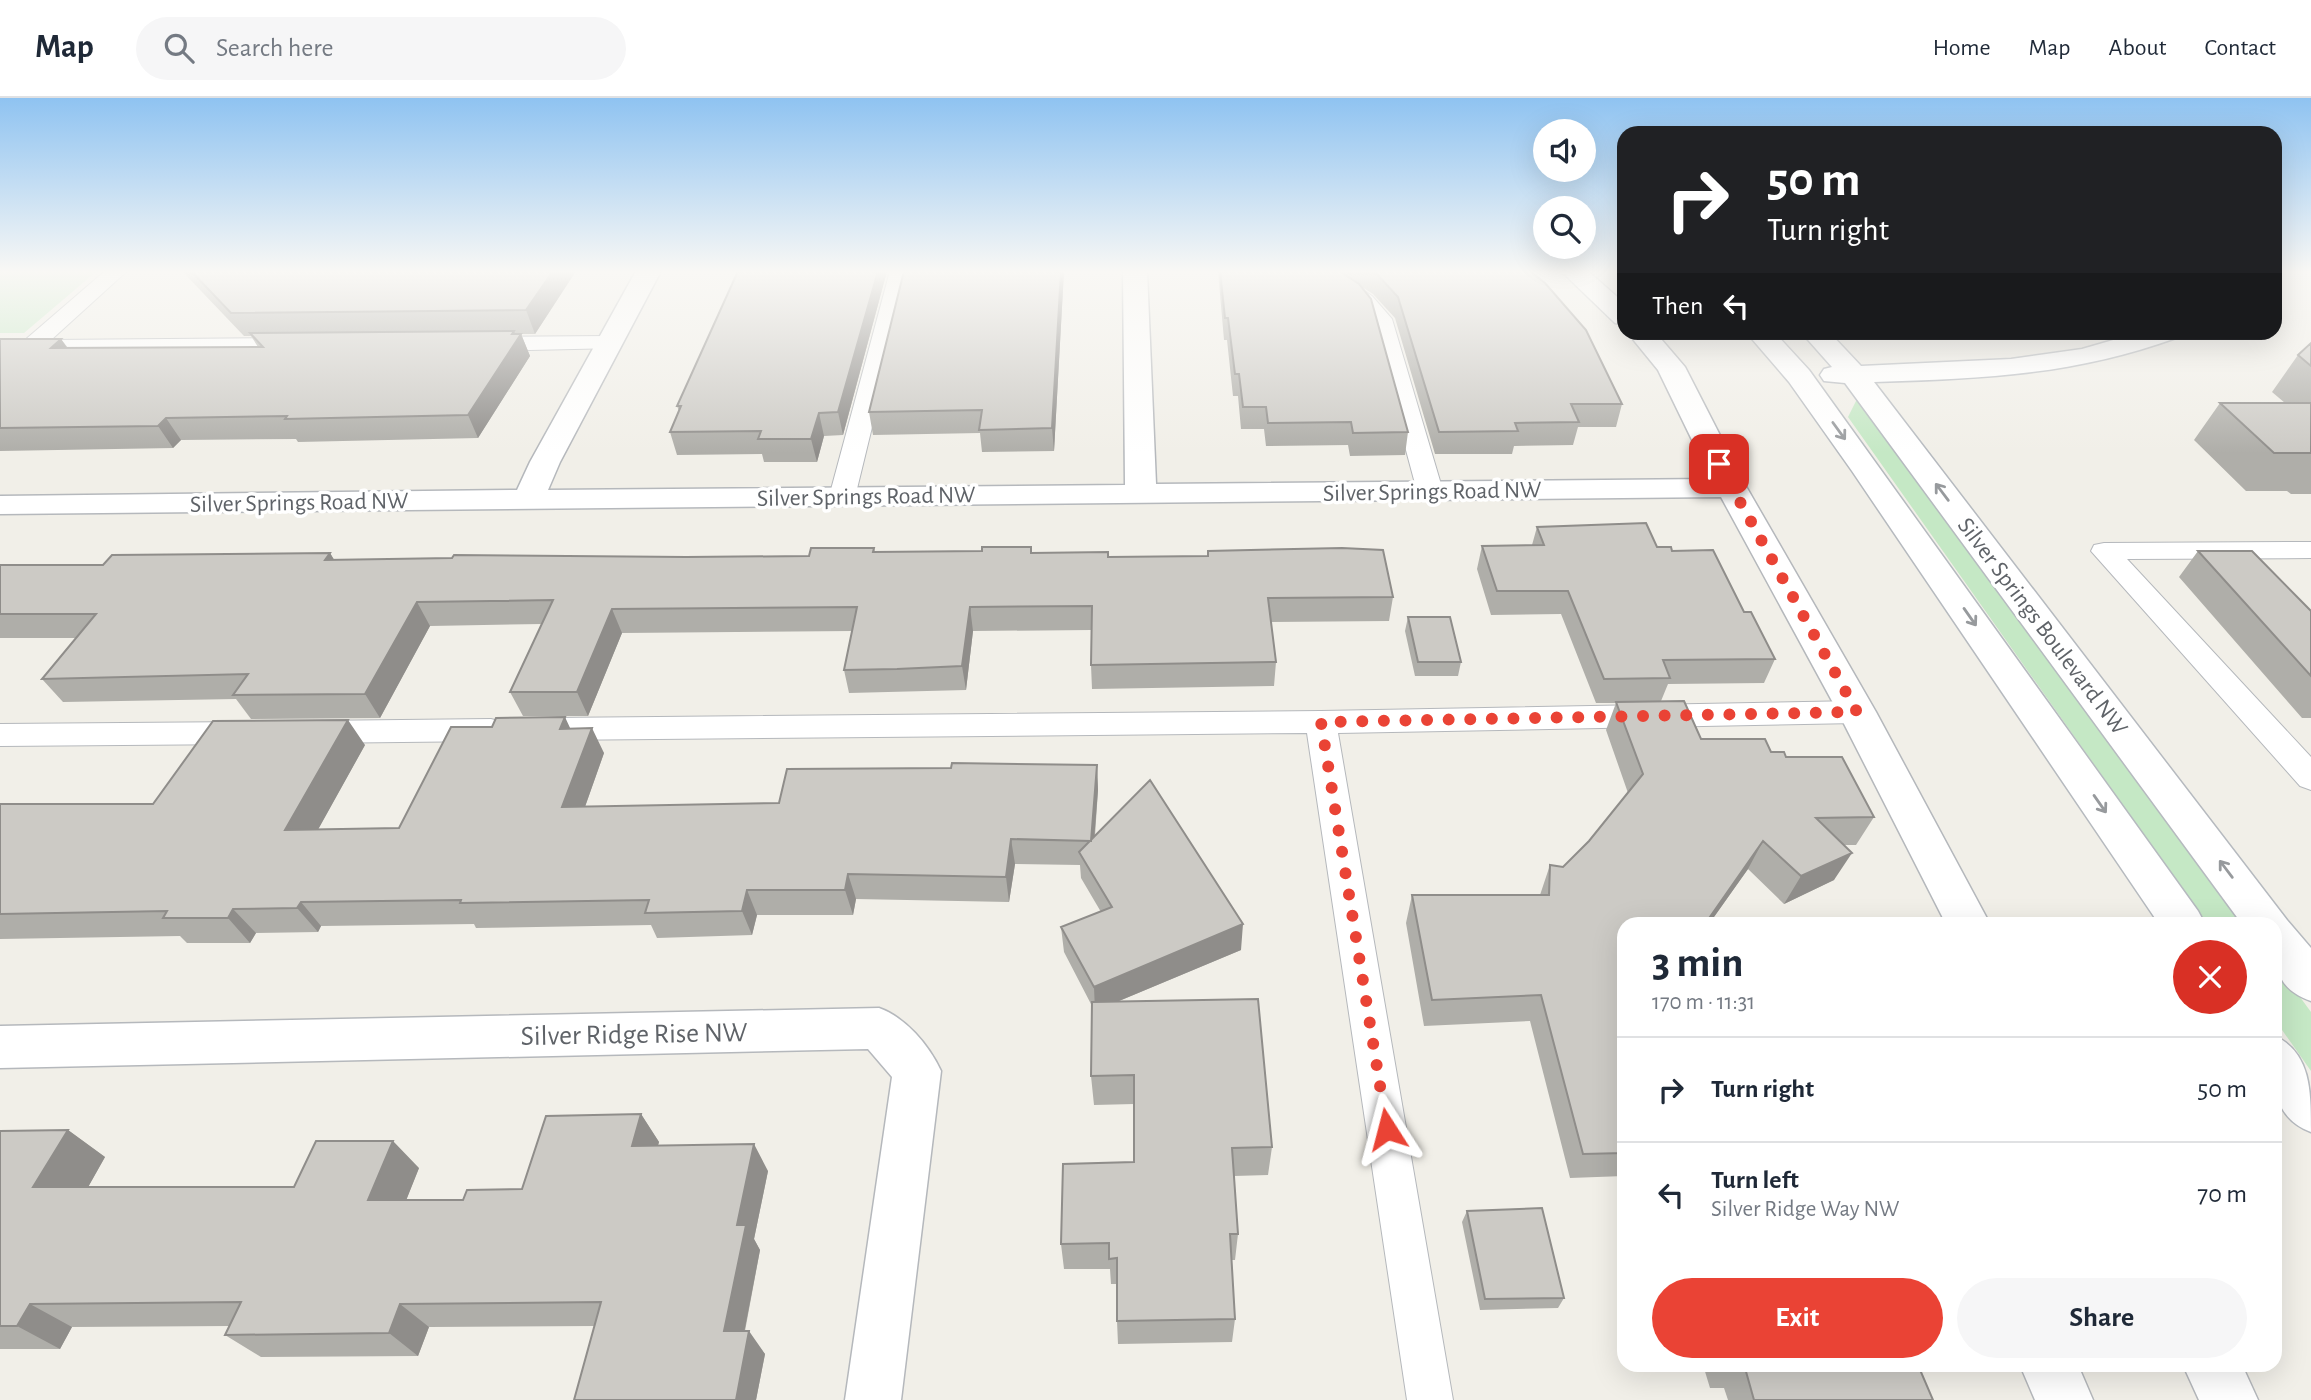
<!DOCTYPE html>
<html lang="en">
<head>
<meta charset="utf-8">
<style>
	body { margin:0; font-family:"Alegreya Sans",sans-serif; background:#f6f6f7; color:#1f2937; height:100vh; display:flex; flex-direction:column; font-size:26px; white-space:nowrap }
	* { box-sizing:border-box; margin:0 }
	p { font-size:23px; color:#747a83 }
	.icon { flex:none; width:38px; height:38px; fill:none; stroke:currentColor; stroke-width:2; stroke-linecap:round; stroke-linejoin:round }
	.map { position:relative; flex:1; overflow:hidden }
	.side { position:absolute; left:1617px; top:819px; width:665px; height:455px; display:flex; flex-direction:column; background:#fff; border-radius:21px; box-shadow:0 7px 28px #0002 }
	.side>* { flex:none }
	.guide { position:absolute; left:1617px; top:28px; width:665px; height:214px; border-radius:21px; box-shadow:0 7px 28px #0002; background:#202124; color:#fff; overflow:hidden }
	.tools { position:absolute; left:1533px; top:21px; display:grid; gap:14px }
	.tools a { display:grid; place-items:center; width:63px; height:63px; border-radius:50%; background:#fff; box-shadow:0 7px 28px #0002; font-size:35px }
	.pin { position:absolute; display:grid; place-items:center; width:60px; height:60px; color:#fff; margin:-30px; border-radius:14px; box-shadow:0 4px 10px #0006 }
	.me { position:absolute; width:77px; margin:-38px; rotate:351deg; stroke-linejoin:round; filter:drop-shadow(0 0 5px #0008) }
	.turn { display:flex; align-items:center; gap:24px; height:147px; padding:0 35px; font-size:32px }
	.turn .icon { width:91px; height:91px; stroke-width:2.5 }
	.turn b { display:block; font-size:49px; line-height:60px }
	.then { display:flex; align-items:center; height:66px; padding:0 35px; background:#0003; gap:14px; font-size:26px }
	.round { display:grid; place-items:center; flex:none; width:74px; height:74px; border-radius:37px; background:#f6f6f7 }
	.overview { display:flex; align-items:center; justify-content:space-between; height:119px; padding:0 35px }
	h1 { font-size:42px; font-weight:700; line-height:52px }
	.action { display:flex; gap:14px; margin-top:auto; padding:14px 35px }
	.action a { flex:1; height:80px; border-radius:42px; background:#ea4335; color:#fff; font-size:28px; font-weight:700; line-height:80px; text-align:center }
	.action a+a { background:#f6f6f7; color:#1f2937 }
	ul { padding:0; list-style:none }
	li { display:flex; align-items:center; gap:21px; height:105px; padding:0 35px; border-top:2px solid #e0e1e3 }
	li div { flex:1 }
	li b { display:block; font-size:26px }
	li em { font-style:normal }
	header { display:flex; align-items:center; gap:42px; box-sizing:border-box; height:98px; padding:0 35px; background:#fff; border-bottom:2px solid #e0e1e3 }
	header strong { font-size:33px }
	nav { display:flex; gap:38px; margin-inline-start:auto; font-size:24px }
	.search { width:490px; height:63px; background:#f6f6f7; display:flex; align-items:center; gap:18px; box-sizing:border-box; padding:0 24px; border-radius:38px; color:#747a83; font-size:26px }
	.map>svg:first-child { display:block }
</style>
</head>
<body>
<header>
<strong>Map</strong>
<div class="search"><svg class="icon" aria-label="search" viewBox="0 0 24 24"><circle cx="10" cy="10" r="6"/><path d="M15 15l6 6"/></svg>Search here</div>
<nav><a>Home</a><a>Map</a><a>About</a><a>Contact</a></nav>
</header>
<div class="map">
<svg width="2311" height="1302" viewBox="0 0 2311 1302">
	<rect width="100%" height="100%" fill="#f1efe8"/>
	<path fill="#c5e8c5" d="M0,173H97L24,235H0Z
		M1856,303H1860L2246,826H2207L1848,319Z
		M2275,865L2311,914V973L2275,922Z"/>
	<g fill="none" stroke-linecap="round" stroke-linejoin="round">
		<g stroke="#b5b8bc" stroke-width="2">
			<path id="lane" d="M105,173H127L51,242L298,240L306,242L309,247L306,252L298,254L0,256V242H25Z
				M890,173H910L855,399L851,404L842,407L833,404L829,399Z
				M1309,173H1333L1372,198L1392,221L1443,393L1439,398L1430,401L1421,398L1417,393L1371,222L1358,206Z
				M610,238L618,240L621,245L618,250L482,253L474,251L471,246L474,241L482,239Z
				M2311,444V460L2127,461L2311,659V692L2300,688L2091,453L2094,447L2104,445Z
				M1857,603L1868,606L1872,614L1868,622L1857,625L1338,635L1453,1302H1407L1307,635L550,642L539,639L534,631L539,623L550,620L1321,613Z
				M491,621L502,624L507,632L502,640L491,643L312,645L301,642L296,634L301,626L312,623Z
				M246,624L257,627L262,635L257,643L246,646L0,648V626Z"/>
		</g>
		<g stroke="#b5b8bc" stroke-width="3">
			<path id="street" d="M636,173H661L560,364L548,392L1125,387L1123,173H1147L1156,386L1711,381L1658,272L1627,234H1655L1685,269L1747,390L1876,614L1990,826H1946L1838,614L1721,399L0,416V398L517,392L530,364Z
				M1561,173H1588L1624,205V227L1615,225Z
				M879,910C905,919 929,947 941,973L901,1302H845L892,979L868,951L0,970V928Z
				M2020,1267H2078L2093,1302H2035Z
				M2183,1267H2242L2258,1302H2199Z"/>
		</g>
		<g stroke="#b6babf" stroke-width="3">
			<path id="secondary" d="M1746,234H1774L1809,272L2198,813L2205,826H2159L1852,373L1789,284Z
				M1801,234H1829L1861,268L2011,261L2082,251L2141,234H2180L2176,240C2074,277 1981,281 1874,284L2287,822L2311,850V903C2271,889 2275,862 2275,826H2242L1845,285L1824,283L1820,277L1824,271L1832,269Z
				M2275,938C2311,955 2311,993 2311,1034C2267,1017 2275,978 2275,938Z"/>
		</g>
		<use href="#lane" fill="#fff" fill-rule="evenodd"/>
		<use href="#street" fill="#fff" fill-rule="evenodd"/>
		<use href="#secondary" fill="#fff" fill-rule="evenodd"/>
	</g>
	<path fill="#afaea9" d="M182,173H576L535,236H521L530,258L478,340L298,344L296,341L181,342L173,350L0,353V241H61L68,250L258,249L251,238H244Z
		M887,173L843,337L824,338L817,364H764L762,356L677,357L670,334L679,313L677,308Z
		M904,173H1064L1054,353L982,354L980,335L873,337L869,314Z
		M1218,173H1529L1622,306L1616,329H1578L1573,347L1514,348L1512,356H1435L1395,220L1373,196L1359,187L1408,334L1405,357L1350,358L1348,347L1266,348L1264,331H1241L1238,298H1233L1227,242H1224Z
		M2311,245V396H2291L2287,393H2246L2194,342L2220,305H2285L2272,294L2298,257Z
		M1537,429L1657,449L1672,453L1744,514L1775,561L1764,585L1668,586L1661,603L1701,641L1771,654L1786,659L1874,719L1856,747H1844L1834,782L1784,806L1748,771L1709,826H1624V1078L1570,1080L1530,923L1424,928L1406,825L1412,797H1540L1550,767L1563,769L1589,743L1628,695L1606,632L1616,605H1596L1561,516L1491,517L1477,471L1482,448L1532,447Z
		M874,450L875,454L1032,455L1108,459L1393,499L1389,523L1271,524L1276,564L1274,588L1092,591L1091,567V532L973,533L966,592L849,595L844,572L852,533L622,535L588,618H523L510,594L542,526L430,528L380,620L251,621L236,601L63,604L42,581L76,540H0V467H103L330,455L334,462L809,458Z
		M2198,453L2311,513V620H2302L2179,479Z
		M1408,519L1461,564L1458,578H1415L1405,533Z
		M570,630L604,655L585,709L779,705L951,670L1097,667L1098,692L1095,738L1241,852L1119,903L1272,1049L1268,1077L1234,1078L1238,1136L1235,1162H1231L1235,1221L1232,1244L1118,1246L1117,1223V1186H1111L1110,1171H1064L1061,1146L1134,1064V1006L1094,1007L1091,978L1092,908L1064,854L1061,829L1101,814L1081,780L1080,767L1015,766L1009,804L856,801L853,817H757L752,837L657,840L651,827L476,830L474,826L321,828L318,834L256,835L250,845H187L180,838L0,841V706H153L365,647L318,731L399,730Z
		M641,1016L659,1044L658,1047L768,1073L754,1141L760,1152L745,1233L765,1256L756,1302H574L595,1228L429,1229L418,1258L261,1259L225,1237L230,1228L72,1229L60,1251H0V1033L68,1032L105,1059L88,1089H294L419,1070L406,1102H463L522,1091Z
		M1467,1113L1564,1200L1558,1210L1480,1212L1462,1124Z
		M1703,1267H1918L1933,1302H1728L1724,1290H1710Z"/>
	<path fill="#8f8d8a" d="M553,173H576L535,236L526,212Z
		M878,173H887L843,337L838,314Z
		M1061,173H1064L1054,353L1052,330Z
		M514,233L517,242L521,236L530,258L478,340L468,317Z
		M61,241L76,263L51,250Z
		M819,315L824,338L817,364L811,341Z
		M166,320L181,342L173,350L158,328Z
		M330,455L344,478L325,462Z
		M417,504L430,528L380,620L365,596Z
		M970,509L973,533L966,592L962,568Z
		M612,511L622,535L588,618L577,594Z
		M565,619L577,645L560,631Z
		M348,622L365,647L304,757L285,732Z
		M592,630L604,655L576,734L562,709Z
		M1097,667L1098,692L1092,768L1091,743Z
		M1011,741L1015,766L1009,804L1006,779Z
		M1763,743L1748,771L1709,826H1705Z
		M1852,755L1834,782L1784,806L1801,778Z
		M848,776L856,801L853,817L845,792Z
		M747,792L757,817L752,837L742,813Z
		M301,804L321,828L318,834L297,810Z
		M233,811L256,835L250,845L228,820Z
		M1243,826L1241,852L1095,913L1094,889Z
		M641,1016L659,1044L650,1075L632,1048Z
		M68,1032L105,1059L73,1116L33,1089Z
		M393,1043L419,1070L396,1128L368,1102Z
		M754,1046L768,1073L754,1141L760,1152L740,1256L724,1233L737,1127Z
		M30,1206L72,1229L60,1251L17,1228Z
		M400,1206L429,1229L418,1258L389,1235Z
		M749,1233L765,1256L756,1302H736Z"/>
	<path fill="#cccac5" stroke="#8f8d8a" stroke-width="2" d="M191,173H553L526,212L231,215Z
		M738,173H878L838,314L819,315L811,341H758L761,333L670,334L681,308H677Z
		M904,173H1061L1052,330L979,332L982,312L869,314Z
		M1220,173H1339L1359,186L1371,201L1408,334L1353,335L1351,324L1268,325L1266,309H1243L1239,276H1235L1228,220H1225Z
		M1374,173H1529L1545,185L1586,232L1622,306H1571L1579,324L1515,325L1518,333L1439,334L1398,199Z
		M514,233L512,236H521L468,317L285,321L287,318L166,320L158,328L0,330V241H61L51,250L263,249L250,235Z
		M2311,245V268L2298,257Z
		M2220,305H2311V355H2274Z
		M1646,425L1657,449H1671L1672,453L1713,452L1744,514H1751L1775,561L1663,562L1670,580L1604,581L1568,493H1497L1482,448L1544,447L1537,429Z
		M982,449H1031V455L1108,454V459L1208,458V453L1342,450L1383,452L1393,499L1268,500L1276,564L1091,567L1092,508L970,509L962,568L897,571L844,572L857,509L612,511L577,594H510L553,502L417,504L365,596L233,597L248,576L42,581L96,516H0V467H103L112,457L330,455L325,462L452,460L454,457L686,459L809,458L811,450H874L873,454L982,453Z
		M2198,453H2252L2311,513V578Z
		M1408,519H1450L1461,564H1418Z
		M1684,603L1701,641H1765L1771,654H1784L1786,659H1842L1874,719L1816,720L1852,755L1801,778L1763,743L1705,826H1624V1055L1583,1056L1541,897L1432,902L1412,797H1549L1550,767L1563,769L1589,743L1643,676L1616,604Z
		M565,619L560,631L592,630L562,709L779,705L787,671L951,670L952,665L1097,667L1091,743L1011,741L1006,779L848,776L845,792H747L742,813L645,815L649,802L460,805L461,802L301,804L297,810L233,811L228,820H163L167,813L0,816V706H153L213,623L348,622L285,732L399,730L451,629H492L496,620Z
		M1150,682L1243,826L1094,889L1061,829L1112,809L1079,754Z
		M1258,901L1272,1049L1232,1050L1238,1136H1230L1235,1221L1117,1223V1160L1109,1161V1145L1061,1146L1063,1066L1134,1064V977L1091,978L1092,904Z
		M641,1016L632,1048L754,1046L737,1127H746L724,1233H749L736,1302H574L601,1204L400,1206L389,1235L225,1237L241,1204L30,1206L17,1228H0V1033L68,1032L33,1089H294L316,1043H393L368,1102H463L467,1092L522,1091L546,1018Z
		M1542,1110L1564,1200L1485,1201L1467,1113Z
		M1729,1267H1918L1933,1302H1754L1745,1270L1730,1271Z"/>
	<defs><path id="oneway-shaft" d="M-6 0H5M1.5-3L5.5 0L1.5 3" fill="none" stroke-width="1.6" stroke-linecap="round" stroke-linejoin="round" transform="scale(1.75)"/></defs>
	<g stroke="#979a9d">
		<use href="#oneway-shaft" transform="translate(1839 333) rotate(54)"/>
		<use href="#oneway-shaft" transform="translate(1942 394) rotate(-127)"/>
		<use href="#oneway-shaft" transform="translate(1970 519) rotate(55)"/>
		<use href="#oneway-shaft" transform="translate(2100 706) rotate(55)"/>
		<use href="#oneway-shaft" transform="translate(2226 771) rotate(-127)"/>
	</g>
	<linearGradient id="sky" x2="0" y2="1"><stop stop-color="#8fc3f1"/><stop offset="0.49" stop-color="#f9f8f5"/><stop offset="1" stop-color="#f9f8f5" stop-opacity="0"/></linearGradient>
	<rect width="2311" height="355" fill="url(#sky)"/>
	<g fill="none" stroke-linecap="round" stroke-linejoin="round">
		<path stroke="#ea4335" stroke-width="12" stroke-dasharray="0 21.6" d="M1387,1031L1321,624L1857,614L1719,366"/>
	</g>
	<g text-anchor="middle" stroke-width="7" stroke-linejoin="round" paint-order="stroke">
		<g font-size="24" fill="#5f6368" stroke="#fff">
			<text transform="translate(1432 393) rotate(-1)" y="8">Silver Springs Road NW</text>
			<text transform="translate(866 398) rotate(-1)" y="8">Silver Springs Road NW</text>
			<text transform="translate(299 404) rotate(-1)" y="8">Silver Springs Road NW</text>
			<text transform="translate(2043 528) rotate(53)" y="8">Silver Springs Boulevard NW</text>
		</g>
		<g font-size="28" fill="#5f6368" stroke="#fff">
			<text transform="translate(634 935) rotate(-1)" y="10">Silver Ridge Rise NW</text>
		</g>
	</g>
</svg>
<div class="tools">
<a><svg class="icon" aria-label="sound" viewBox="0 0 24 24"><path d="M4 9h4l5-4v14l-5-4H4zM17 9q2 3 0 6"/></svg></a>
<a><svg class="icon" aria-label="search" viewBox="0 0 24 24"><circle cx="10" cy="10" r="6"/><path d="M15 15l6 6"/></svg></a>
</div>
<div class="pin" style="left:1719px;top:366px;background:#d93025"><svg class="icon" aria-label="arrive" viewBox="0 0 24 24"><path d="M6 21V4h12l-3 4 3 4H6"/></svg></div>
<svg class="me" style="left:1387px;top:1031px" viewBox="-20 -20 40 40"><path d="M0-17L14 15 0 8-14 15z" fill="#ea4335" stroke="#fff" stroke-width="4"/></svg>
<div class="guide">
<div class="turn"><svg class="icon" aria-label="right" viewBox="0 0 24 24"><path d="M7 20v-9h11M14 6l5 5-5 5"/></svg><div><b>50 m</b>Turn right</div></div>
<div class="then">Then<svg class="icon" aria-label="left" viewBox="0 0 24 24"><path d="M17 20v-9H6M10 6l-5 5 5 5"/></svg></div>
</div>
<section class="side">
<div class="overview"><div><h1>3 min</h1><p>170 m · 11:31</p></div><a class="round" style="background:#d93025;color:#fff"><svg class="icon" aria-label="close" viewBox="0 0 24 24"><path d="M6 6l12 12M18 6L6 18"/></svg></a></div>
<ul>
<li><svg class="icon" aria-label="right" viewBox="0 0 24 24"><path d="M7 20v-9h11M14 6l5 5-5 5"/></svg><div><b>Turn right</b></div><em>50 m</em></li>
<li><svg class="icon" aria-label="left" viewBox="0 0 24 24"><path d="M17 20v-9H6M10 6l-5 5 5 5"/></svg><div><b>Turn left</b><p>Silver Ridge Way NW</p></div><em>70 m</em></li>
</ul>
<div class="action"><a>Exit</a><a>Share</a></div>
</section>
</div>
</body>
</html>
